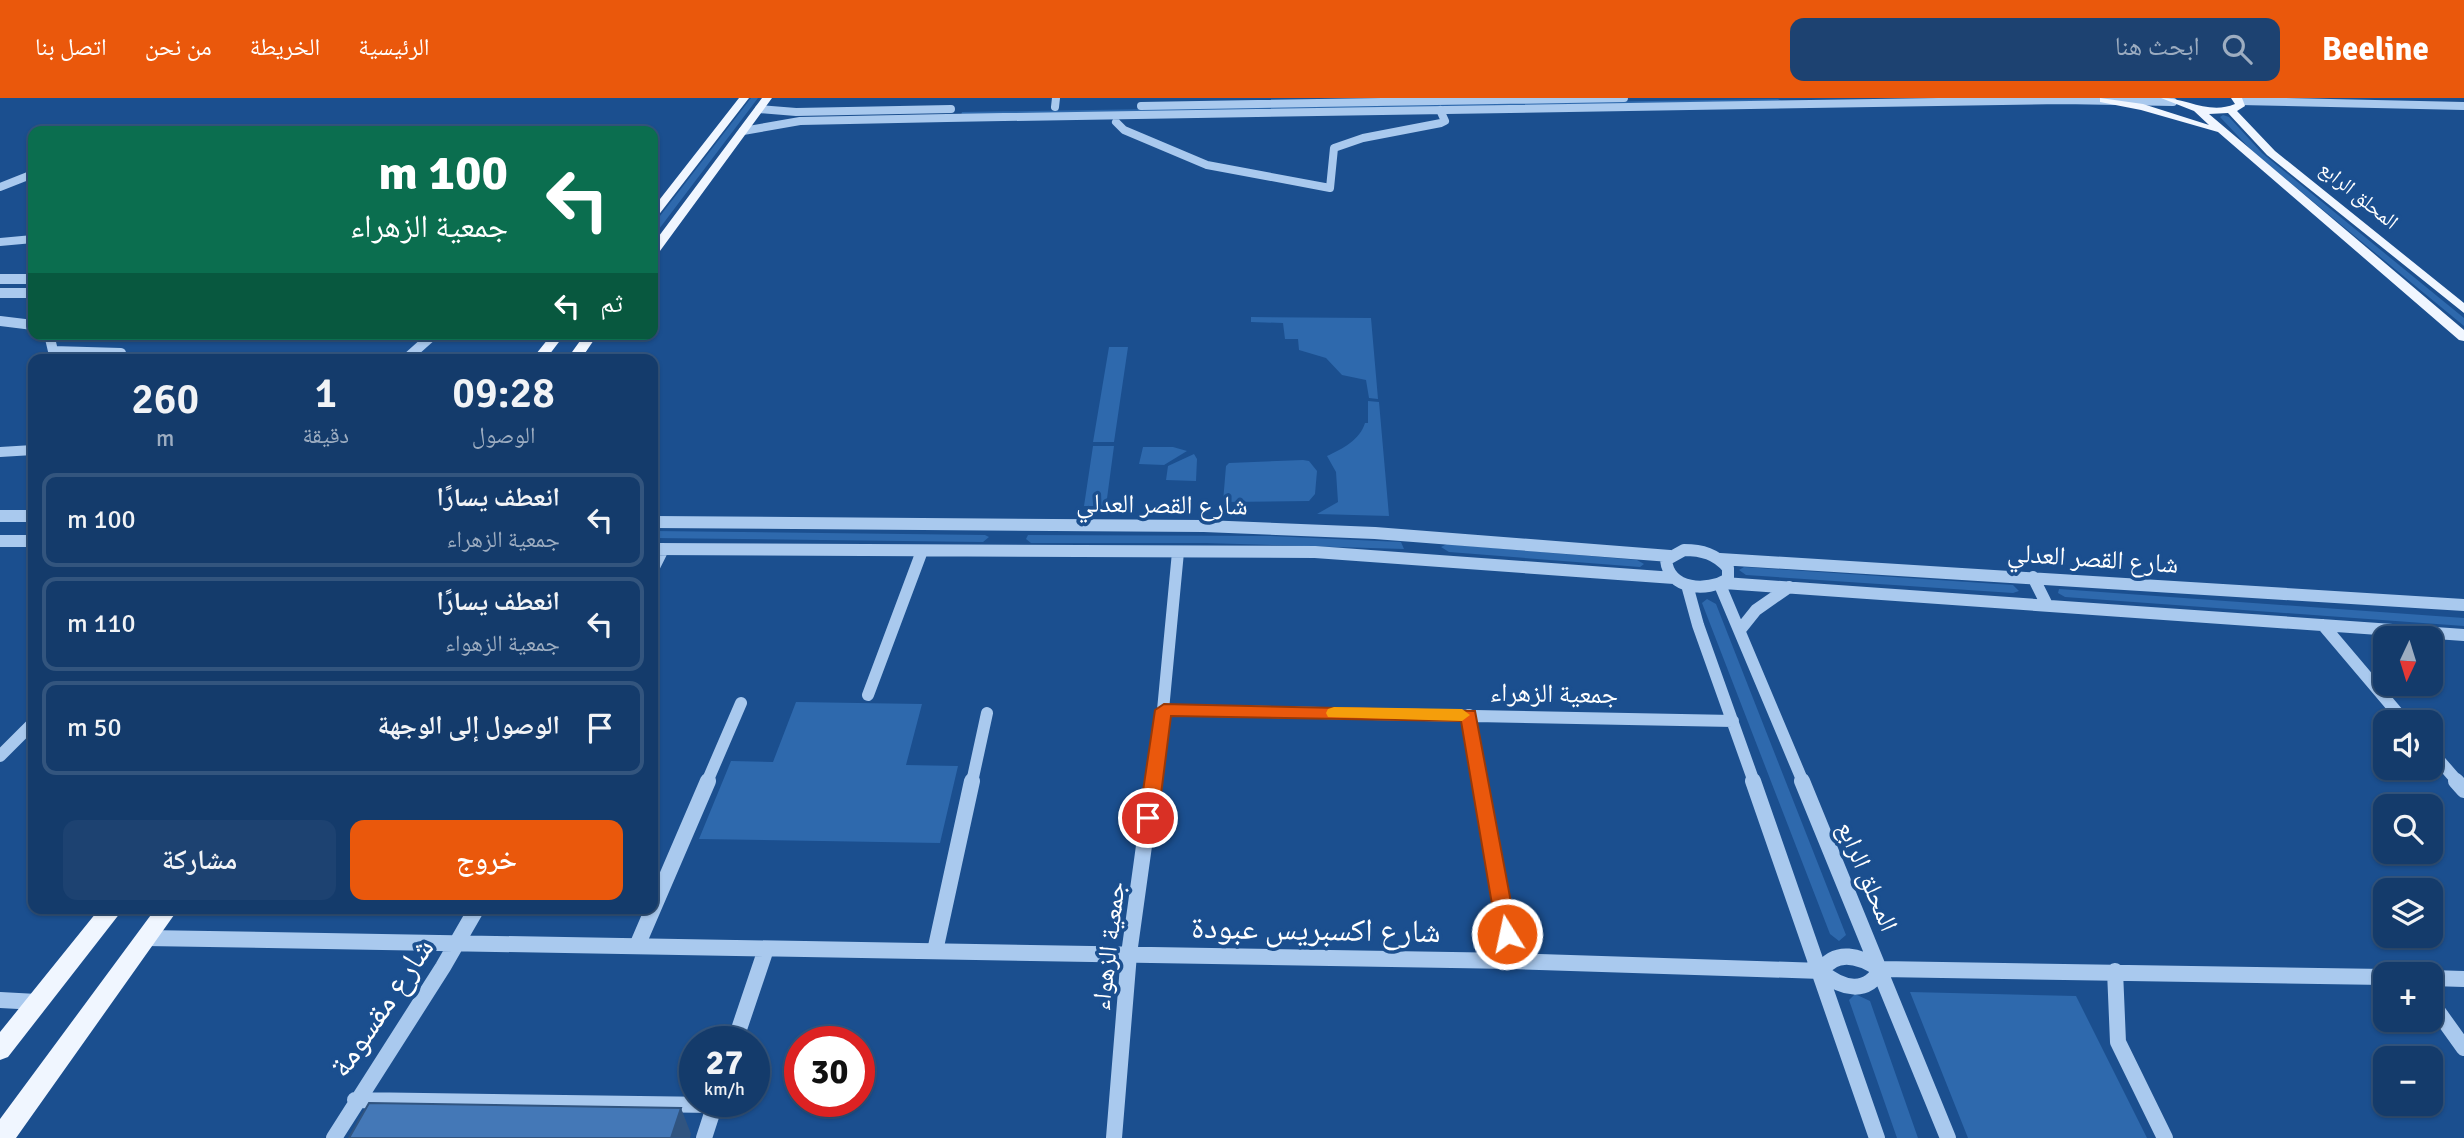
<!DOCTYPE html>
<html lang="ar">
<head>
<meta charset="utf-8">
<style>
	body { margin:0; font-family:Signika,"Noto Naskh Arabic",sans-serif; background:#1d4271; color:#f1f3f6; direction:rtl; height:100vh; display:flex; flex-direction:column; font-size:26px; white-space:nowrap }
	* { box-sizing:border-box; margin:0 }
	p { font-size:23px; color:#9dadc1 }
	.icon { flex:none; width:38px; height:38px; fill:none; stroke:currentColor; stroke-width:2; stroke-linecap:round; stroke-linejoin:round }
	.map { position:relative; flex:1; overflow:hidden; direction:ltr }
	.drawer { position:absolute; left:28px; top:256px; width:630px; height:560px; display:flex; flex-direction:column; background:#143b6b; border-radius:14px; box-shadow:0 2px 5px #0004,0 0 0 2px #33557e; direction:rtl }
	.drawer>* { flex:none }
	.top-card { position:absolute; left:28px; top:28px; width:630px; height:214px; border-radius:14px; box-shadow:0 2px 5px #0004,0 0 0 2px #33557e; direction:rtl; background:#0b6e4f; color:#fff; overflow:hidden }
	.needle { width:46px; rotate:184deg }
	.tools { position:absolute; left:2373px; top:528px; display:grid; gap:14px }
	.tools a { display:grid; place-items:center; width:70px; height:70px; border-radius:14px; background:#143b6b; box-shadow:0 2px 5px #0004,0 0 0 2px #33557e; font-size:35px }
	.speed { position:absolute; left:679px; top:928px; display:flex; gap:14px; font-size:35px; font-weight:700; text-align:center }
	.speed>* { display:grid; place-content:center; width:91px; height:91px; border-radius:50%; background:#143b6b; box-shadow:0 2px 5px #0004,0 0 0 2px #33557e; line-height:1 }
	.speed small { font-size:18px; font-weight:400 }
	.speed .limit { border:10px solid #d22; background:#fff; color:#111 }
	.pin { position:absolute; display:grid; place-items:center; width:60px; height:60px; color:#fff; margin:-30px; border:4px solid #fff; border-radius:50%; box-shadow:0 2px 7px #0007 }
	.me { position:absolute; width:77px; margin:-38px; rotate:350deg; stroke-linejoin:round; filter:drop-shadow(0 0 5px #0008) }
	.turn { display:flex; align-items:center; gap:24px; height:147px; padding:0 35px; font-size:32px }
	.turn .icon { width:91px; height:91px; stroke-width:2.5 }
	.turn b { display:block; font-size:49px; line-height:60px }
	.then { display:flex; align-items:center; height:66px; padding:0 35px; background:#0003; gap:14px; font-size:26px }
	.eta { display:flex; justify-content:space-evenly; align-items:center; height:119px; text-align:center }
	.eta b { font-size:42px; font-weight:600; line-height:49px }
	.primary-button { display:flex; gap:14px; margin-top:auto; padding:14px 35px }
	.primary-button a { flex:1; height:80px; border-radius:14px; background:#ea580c; color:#fff; font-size:28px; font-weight:600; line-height:80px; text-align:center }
	.primary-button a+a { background:#1d4271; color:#f1f3f6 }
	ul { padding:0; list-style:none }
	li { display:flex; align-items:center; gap:21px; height:94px; margin:0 14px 10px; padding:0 21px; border:4px solid #33557e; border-radius:14px }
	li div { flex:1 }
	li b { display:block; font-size:26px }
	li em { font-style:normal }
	header { display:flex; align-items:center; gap:42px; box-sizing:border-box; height:98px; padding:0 35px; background:#ea580c; color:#fff }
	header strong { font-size:33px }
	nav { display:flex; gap:38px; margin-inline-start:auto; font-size:24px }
	.search { width:490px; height:63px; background:#1d4271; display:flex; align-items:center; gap:18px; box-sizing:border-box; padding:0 24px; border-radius:14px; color:#9dadc1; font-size:26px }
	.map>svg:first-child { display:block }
</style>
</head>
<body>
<header>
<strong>Beeline</strong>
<div class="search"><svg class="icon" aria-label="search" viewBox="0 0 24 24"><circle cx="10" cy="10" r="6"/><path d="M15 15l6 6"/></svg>ابحث هنا</div>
<nav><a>الرئيسية</a><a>الخريطة</a><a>من نحن</a><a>اتصل بنا</a></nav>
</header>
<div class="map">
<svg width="2464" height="1040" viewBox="0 0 2464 1040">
	<rect width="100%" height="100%" fill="#1b4f8f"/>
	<path fill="#2e69ad" d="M751,0H758L653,139V127Z
		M1778,1L1781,3L961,17L962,14Z
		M2223,17L2229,19L2262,55L2464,220V228L2254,55L2220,19Z
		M1251,219L1371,220L1378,301L1369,300L1366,282L1342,277L1326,260L1299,252L1298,241H1285L1283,225L1251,224Z
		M1109,249H1128L1114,344H1093Z
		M1368,303L1379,304L1389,418L1317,416L1338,404L1336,374L1327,358C1342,351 1360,342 1365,325H1368Z
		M1093,348H1114L1106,408H1084Z
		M1143,349H1173L1187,353L1164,367L1139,366Z
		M1194,356L1197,361L1196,383L1166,382L1168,368Z
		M1303,362L1309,363L1317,373L1315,396L1309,403L1223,404L1226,368L1229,365Z
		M653,433L985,437L989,439L983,444L653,440Z
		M1028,437L1270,438L1401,444L1404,451L1206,445H1031L1026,441Z
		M1447,446L1637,462L1644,466L1640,469L1449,454L1441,449Z
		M1744,469L2013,487L2019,493L2013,495L1746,477L1739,472Z
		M2059,491L2464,520V528L2065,499L2058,495Z
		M1707,501L1716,506L1846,837L1839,843L1830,836L1702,505Z
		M796,604L922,606L906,667L958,668L940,745L699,741L731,663L773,664Z
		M1910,894L2076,898L2147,1040H1968Z
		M1855,896L1870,903L1918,1040H1897L1849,902Z"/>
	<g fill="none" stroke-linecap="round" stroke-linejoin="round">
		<path stroke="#a9c9ee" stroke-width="8" d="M2240,3L2464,8
			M1141,8L1624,0
			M1055,9L1056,0
			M759,11L796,14L951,11
			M1116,24L1124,32L1207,67L1330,90L1334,50L1363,40L1441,25L1445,23L1440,12
			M743,33L800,23L947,20L2062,2L2173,4
			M0,89L33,76
			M0,144L33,141"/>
		<path stroke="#a9c9ee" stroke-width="10" d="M0,181H33
			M0,195H33
			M0,223L33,227
			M49,236L53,253L121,255L120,261
			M406,261L434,236
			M0,354L33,352"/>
		<path stroke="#a9c9ee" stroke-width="12" d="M0,418H33
			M653,424L1204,428L1375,435L1670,458
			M0,443H33
			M653,451L1315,454L1674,480
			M1684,452C1702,452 1716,456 1728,470V481C1707,494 1669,492 1666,462Z
			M1720,461L2464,507
			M653,471L663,451
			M2033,479L2047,507
			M1724,485L2464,537
			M1687,487L1698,527L1754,684
			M1720,487L1803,684
			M2323,527L2406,625
			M1740,532L1756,512L1789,489
			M868,597L922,453
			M1163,612L1733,623
			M1469,617L1481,684
			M2431,653L2458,684
			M0,658L33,625
			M707,684L741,605
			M972,684L987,615
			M1153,684L1163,612L1178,454"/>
		<path stroke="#a9c9ee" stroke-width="16" d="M1480,683L1512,863
			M1753,683L1877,1040
			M1802,683L1948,1040
			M2456,683L2464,692
			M146,840L1512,863L1821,873
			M637,848L708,683
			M935,853L972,683
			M1881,871L2385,879
			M1821,873C1836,850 1860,858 1880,871
			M2115,873L2118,944L2165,1040
			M1822,874C1842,891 1867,897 1881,871
			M2431,880L2464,881
			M0,902L37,904
			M2431,904L2464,950
			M735,943L766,851
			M355,1002L714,1007
			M334,1040L443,869L477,810
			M704,1040L716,1003
			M1114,1040L1129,856L1153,683"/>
		<path fill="#f0f6ff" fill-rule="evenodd" d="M739,0H749L657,119L653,120V110Z
			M762,0H772L657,157L653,158V146Z
			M2100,0L2143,6L2209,27L2194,13L2161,0C2187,0 2209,17 2235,6L2231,0H2242L2245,8L2237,13L2275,53L2464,205V215L2267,57L2228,15L2209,16L2464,232V243L2459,242L2218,34L2141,12L2100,4Z
			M552,236H565L546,261H532Z
			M585,236H598L581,261H567Z
			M100,810H124L8,959L0,962V934Z
			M156,810H179L16,1040H0V1021Z"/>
	</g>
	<path fill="#305480" d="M681,1010L691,1036L690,1040H671Z"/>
	<path fill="#4478b7" stroke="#305480" stroke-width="2" d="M369,1005L681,1010L671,1040H349Z"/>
	<path fill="#ea580c" stroke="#983908" stroke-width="2" d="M1164,606L1475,613L1517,836L1514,841L1507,844L1500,841L1497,836L1461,623L1171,618L1158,720L1155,725H1142L1139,720L1155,612Z"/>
	<path fill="#f59e0b" d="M1334,609L1462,611L1470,617L1462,623L1328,619L1326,615L1328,611Z"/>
	<g text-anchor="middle" stroke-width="7" stroke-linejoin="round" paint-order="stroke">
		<g font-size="21" fill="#fff" stroke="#1b4f8f">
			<text transform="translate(2359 97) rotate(39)" y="7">المحلق الرابع</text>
		</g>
		<g font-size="26" fill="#fff" stroke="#1b4f8f">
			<text transform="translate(1162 406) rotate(1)" y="9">شارع القصر العدلي</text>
			<text transform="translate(2093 460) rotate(4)" y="9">شارع القصر العدلي</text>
			<text transform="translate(1554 595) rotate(1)" y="9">جمعية الزهراء</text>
			<text transform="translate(1868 778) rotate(67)" y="9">المحلق الرابع</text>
			<text transform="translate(1108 848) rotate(-83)" y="9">جمعية الزهواء</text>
		</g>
		<g font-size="32" fill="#fff" stroke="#1b4f8f">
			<text transform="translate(1316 831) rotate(1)" y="11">شارع اكسبريس عبودة</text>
			<text transform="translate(381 909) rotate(-56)" y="11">شارع مقسومة</text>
		</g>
	</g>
</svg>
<div class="tools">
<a><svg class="needle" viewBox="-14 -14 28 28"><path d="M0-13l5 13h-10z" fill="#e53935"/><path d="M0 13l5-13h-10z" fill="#9dadc1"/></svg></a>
<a><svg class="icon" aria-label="sound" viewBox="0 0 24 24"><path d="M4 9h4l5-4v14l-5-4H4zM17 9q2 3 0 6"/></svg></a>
<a><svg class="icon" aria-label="search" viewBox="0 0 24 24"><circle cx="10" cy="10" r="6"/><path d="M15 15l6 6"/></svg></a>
<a><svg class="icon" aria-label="layers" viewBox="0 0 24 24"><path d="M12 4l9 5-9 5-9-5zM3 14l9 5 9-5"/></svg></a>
<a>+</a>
<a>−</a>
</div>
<div class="speed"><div>27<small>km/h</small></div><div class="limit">30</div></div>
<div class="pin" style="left:1148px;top:720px;background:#d93025"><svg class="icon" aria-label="arrive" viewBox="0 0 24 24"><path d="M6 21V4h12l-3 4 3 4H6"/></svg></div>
<svg class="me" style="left:1507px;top:836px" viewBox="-20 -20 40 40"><circle r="17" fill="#ea580c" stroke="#fff" stroke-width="3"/><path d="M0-11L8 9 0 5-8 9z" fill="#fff"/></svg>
<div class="top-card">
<div class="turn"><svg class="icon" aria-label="left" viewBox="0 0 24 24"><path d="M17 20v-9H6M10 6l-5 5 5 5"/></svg><div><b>100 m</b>جمعية الزهراء</div></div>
<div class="then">ثم<svg class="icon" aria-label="left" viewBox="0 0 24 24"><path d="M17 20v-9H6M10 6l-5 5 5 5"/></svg></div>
</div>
<section class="drawer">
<div class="eta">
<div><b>09:28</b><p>الوصول</p></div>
<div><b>1</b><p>دقيقة</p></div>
<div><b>260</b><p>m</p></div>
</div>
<ul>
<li><svg class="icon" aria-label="left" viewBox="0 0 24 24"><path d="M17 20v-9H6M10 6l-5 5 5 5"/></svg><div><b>انعطف يسارًا</b><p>جمعية الزهراء</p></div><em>100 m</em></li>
<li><svg class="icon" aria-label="left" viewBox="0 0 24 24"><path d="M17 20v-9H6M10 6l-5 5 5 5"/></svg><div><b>انعطف يسارًا</b><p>جمعية الزهواء</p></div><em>110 m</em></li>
<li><svg class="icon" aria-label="arrive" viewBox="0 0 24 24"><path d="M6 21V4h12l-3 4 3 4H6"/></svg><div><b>الوصول إلى الوجهة</b></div><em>50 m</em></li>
</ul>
<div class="primary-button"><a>خروج</a><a>مشاركة</a></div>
</section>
</div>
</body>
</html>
